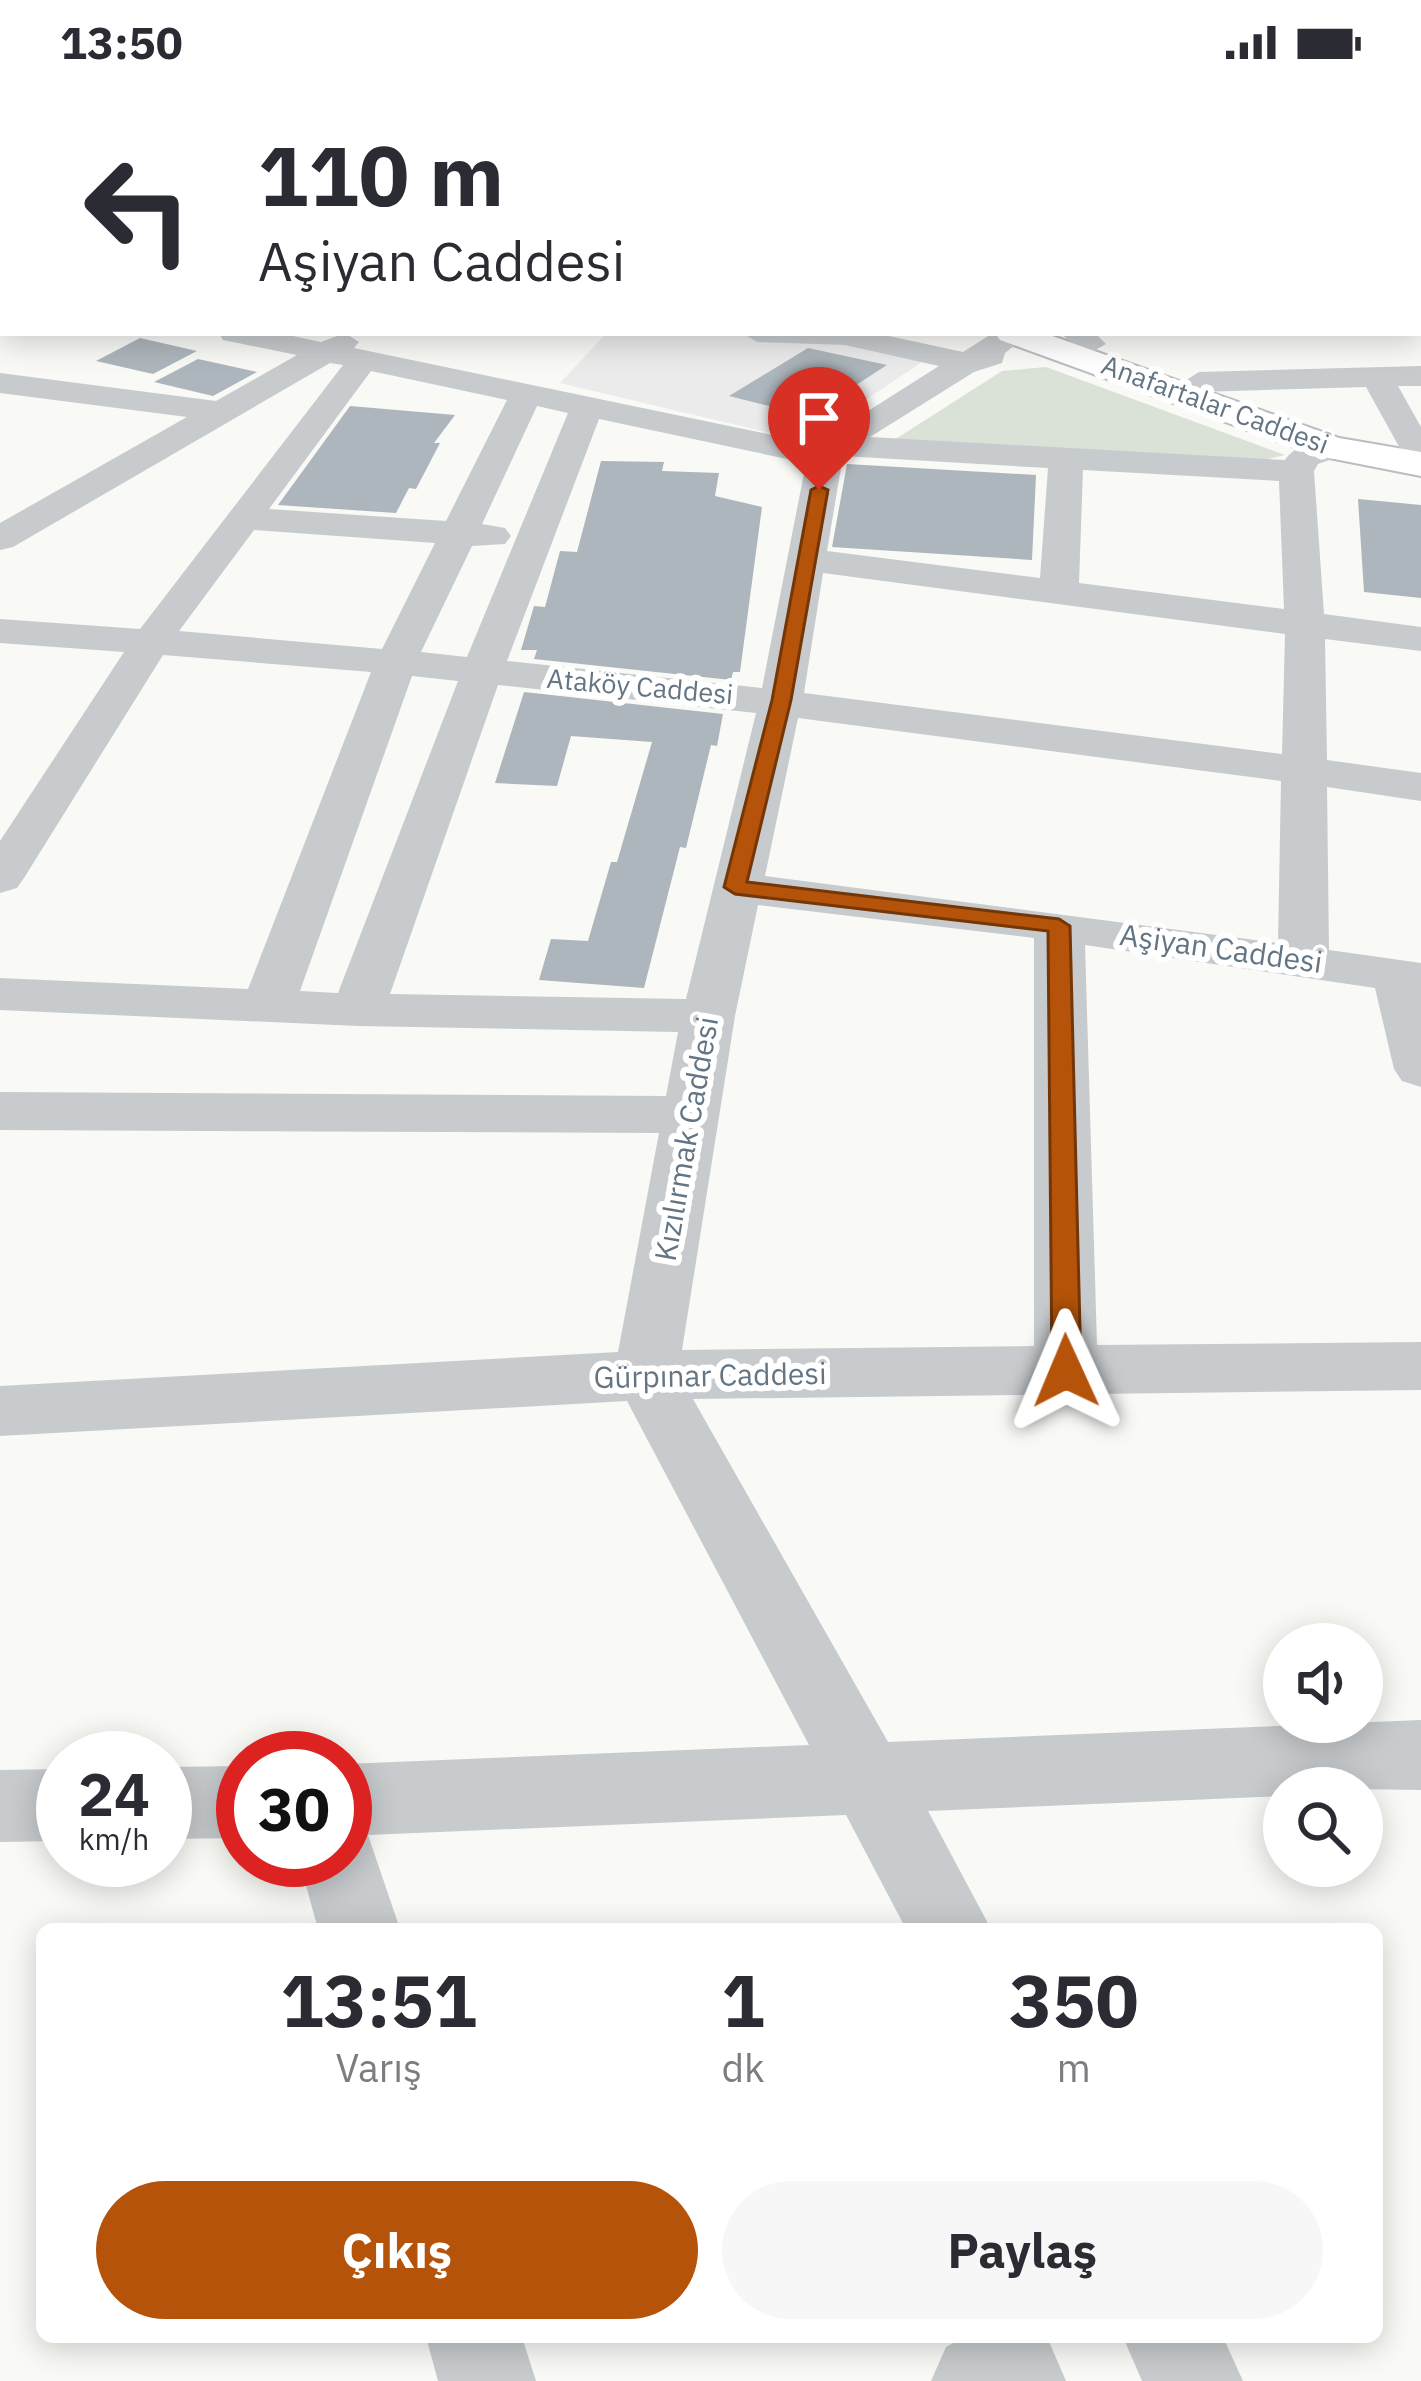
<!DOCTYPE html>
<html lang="tr">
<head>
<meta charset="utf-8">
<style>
	body { margin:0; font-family:"IBM Plex Sans",sans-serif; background:#f7f7f7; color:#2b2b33; height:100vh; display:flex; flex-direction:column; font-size:45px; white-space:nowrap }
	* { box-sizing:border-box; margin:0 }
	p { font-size:39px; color:#7c7c81 }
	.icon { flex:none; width:66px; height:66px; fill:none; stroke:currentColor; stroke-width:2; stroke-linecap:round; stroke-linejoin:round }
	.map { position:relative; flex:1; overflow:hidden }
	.side { position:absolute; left:36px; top:1839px; width:1347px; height:420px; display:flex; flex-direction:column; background:#fff; border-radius:18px; box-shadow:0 6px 30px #0003 }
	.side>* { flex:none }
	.top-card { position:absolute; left:0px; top:0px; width:1422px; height:252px; box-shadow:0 6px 30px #0003; background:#fff; color:#2b2b33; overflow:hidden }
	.fabs { position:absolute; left:1263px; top:1539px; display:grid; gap:24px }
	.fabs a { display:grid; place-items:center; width:120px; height:120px; border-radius:50%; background:#fff; box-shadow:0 6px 30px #0003; font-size:60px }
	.speed { position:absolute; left:36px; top:1647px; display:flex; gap:24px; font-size:60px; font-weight:700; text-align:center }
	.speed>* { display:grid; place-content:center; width:156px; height:156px; border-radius:50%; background:#fff; box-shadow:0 6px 30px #0003; line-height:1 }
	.speed small { font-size:30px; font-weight:400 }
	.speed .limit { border:18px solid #d22; background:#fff; color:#111 }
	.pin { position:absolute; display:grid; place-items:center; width:102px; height:102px; color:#fff; margin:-123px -51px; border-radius:50% 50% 50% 0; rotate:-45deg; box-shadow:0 0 12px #0007 }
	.pin .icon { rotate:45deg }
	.me { position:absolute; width:132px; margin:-66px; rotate:359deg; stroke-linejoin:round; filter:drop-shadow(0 0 9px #0008) }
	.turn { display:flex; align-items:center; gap:42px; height:252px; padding:0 60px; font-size:54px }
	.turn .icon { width:156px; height:156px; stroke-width:2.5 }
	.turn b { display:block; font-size:84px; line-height:102px }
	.eta { display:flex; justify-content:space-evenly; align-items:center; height:204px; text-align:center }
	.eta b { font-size:72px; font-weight:700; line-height:84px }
	.cta { display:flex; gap:24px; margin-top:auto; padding:24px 60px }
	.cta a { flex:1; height:138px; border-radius:72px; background:#b45309; color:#fff; font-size:48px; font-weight:700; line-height:138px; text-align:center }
	.cta a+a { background:#f7f7f7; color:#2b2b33 }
	.status { display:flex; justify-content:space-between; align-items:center; height:84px; padding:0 60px; background:#fff; direction:ltr }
	.status svg { height:33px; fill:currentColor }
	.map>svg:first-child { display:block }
</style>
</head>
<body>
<div class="status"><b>13:50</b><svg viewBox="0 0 49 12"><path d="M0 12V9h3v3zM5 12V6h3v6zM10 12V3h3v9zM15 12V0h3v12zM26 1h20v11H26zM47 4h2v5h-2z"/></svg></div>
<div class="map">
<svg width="1421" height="2297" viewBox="0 0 1421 2297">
	<rect width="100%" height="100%" fill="#f9f9f6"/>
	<path fill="#eaebea" d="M604,252H836L925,276L804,357L560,299Z"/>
	<path fill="#dae1d7" d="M1046,283L1285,371L1241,381L891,358L1002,287Z"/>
	<path fill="#adb6bc" d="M140,254L197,267L153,290L96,277Z
		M808,264L887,281L808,332L729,312Z
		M198,275L257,288L213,312L154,298Z
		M350,322L455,331L434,359H440L416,405L409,404L396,429L278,421Z
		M601,377L664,378L662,387L719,389L715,412L762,423L740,588H733L731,596L534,575L537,566H521L534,522L545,523L560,467L577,468Z
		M847,380L1036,391L1032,476L832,463Z
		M1358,415L1421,421V514L1364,508Z
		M524,608L723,630L717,662L711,661L686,764L680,763L644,904L539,896L551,855L588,857L611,778H617L652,658L571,652L557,702L495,699Z"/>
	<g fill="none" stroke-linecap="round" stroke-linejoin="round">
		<g stroke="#babec2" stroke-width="4">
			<path id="major" d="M302,0H335L337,3H304Z
				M995,249H1044L1339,354L1421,368V392L1319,372L1000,256Z"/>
		</g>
		<path fill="#c7cbce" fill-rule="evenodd" d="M0,0H15L3,3L0,9Z
			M362,0H419L417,3Z
			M582,0H611L614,3H584Z
			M701,0H732L735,3H703Z
			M1419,77L1421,78V94L1419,93Z
			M1419,132H1421V148H1419Z
			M3,181V199L0,200V182Z
			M1419,209H1421V227H1419Z
			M219,249H279L321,258L345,249L359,258L354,264L816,360L939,282L845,261L757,258L742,249H875L963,268L993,249H1030L1005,269L1002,279L974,288L870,353L1285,376C1296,359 1325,352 1344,357L1349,364L1344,371L1318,380L1314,387L1324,530L1421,543V567L1325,555L1327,676L1421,689V717L1327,703L1329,866L1421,879V1003L1402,997L1394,985L1375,904L1085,861L1097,1261L1421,1258V1306L693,1315L888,1658L1421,1636V1706L1284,1704V1712L928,1727L991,1845H906L846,1731L368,1751L400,1845H318L299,1776H345V1680L809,1661L627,1317L0,1352V1302L618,1268L659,1049L0,1046V1008L666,1012L678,948L358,942L0,926V894L248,905L371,588L163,571L24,794L17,804L0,809V757L124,568L0,559V535L140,545L343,281L330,279L13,463L0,466V439L187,333L0,309V289L216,317L297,271L223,256ZM371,287L507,316L446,437L269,425ZM537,322L568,329L467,573L421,568L472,462L505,460L511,452L505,444L482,440ZM599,335L806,379L762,604L507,577ZM843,372L1048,384L1040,494L827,467ZM1083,386L1279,397L1284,525L1079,499ZM254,446L435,459L382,565L179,547ZM823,489L1285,550L1282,670L804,609ZM412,592L458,597L338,909L300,907ZM498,601L756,629L686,915L390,910ZM798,634L1281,697L1278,859L765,792ZM758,821L1034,854V1262L682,1266L735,932Z
			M1061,249H1095L1106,260L1090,269L1079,267Z
			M1421,282V302H1398L1421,343V370L1402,368L1366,303L1199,308L1183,298L1199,288Z
			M243,1682V1754L165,1755V1683Z
			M63,1685V1757L0,1758V1686Z
			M426,2253H522L536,2297H438Z
			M964,2253H1047L1066,2297H931L946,2263Z
			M1123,2253H1223L1243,2297H1142Z"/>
		<use href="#major" fill="#fff" fill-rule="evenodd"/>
	</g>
	<path fill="#b45309" stroke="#753606" stroke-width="3" d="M819,402L828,406L791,616L747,798L1059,835L1070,842L1081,1287L1077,1295H1056L1052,1287L1048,847L735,810L724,803L772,616L811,406Z"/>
	<g text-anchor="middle" stroke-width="12" stroke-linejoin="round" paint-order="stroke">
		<g font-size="27" fill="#637483" stroke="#fff">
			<text transform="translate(1215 321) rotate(20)" y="9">Anafartalar Caddesi</text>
			<text transform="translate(640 603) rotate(5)" y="9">Ataköy Caddesi</text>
		</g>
		<g font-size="30" fill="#637483" stroke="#fff">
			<text transform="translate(1221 865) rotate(8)" y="10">Aşiyan Caddesi</text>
			<text transform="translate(687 1055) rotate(-80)" y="10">Kızılırmak Caddesi</text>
			<text transform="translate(710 1292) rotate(-1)" y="10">Gürpınar Caddesi</text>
		</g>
	</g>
</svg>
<div class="fabs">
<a><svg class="icon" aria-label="sound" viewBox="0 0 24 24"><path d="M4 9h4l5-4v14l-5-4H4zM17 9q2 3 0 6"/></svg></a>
<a><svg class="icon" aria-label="search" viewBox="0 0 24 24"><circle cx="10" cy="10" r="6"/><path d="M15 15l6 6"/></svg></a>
</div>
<div class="speed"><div>24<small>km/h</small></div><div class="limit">30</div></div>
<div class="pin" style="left:819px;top:406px;background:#d93025"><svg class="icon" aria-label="arrive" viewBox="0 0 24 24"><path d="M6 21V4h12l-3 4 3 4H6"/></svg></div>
<svg class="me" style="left:1066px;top:1287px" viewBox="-20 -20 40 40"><path d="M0-17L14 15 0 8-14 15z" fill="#b45309" stroke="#fff" stroke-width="4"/></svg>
<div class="top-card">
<div class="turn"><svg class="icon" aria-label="left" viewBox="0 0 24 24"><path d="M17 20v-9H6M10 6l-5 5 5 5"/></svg><div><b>110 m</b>Aşiyan Caddesi</div></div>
</div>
<section class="side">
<div class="eta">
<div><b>13:51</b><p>Varış</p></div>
<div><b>1</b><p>dk</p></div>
<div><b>350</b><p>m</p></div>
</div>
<div class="cta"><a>Çıkış</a><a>Paylaş</a></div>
</section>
</div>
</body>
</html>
